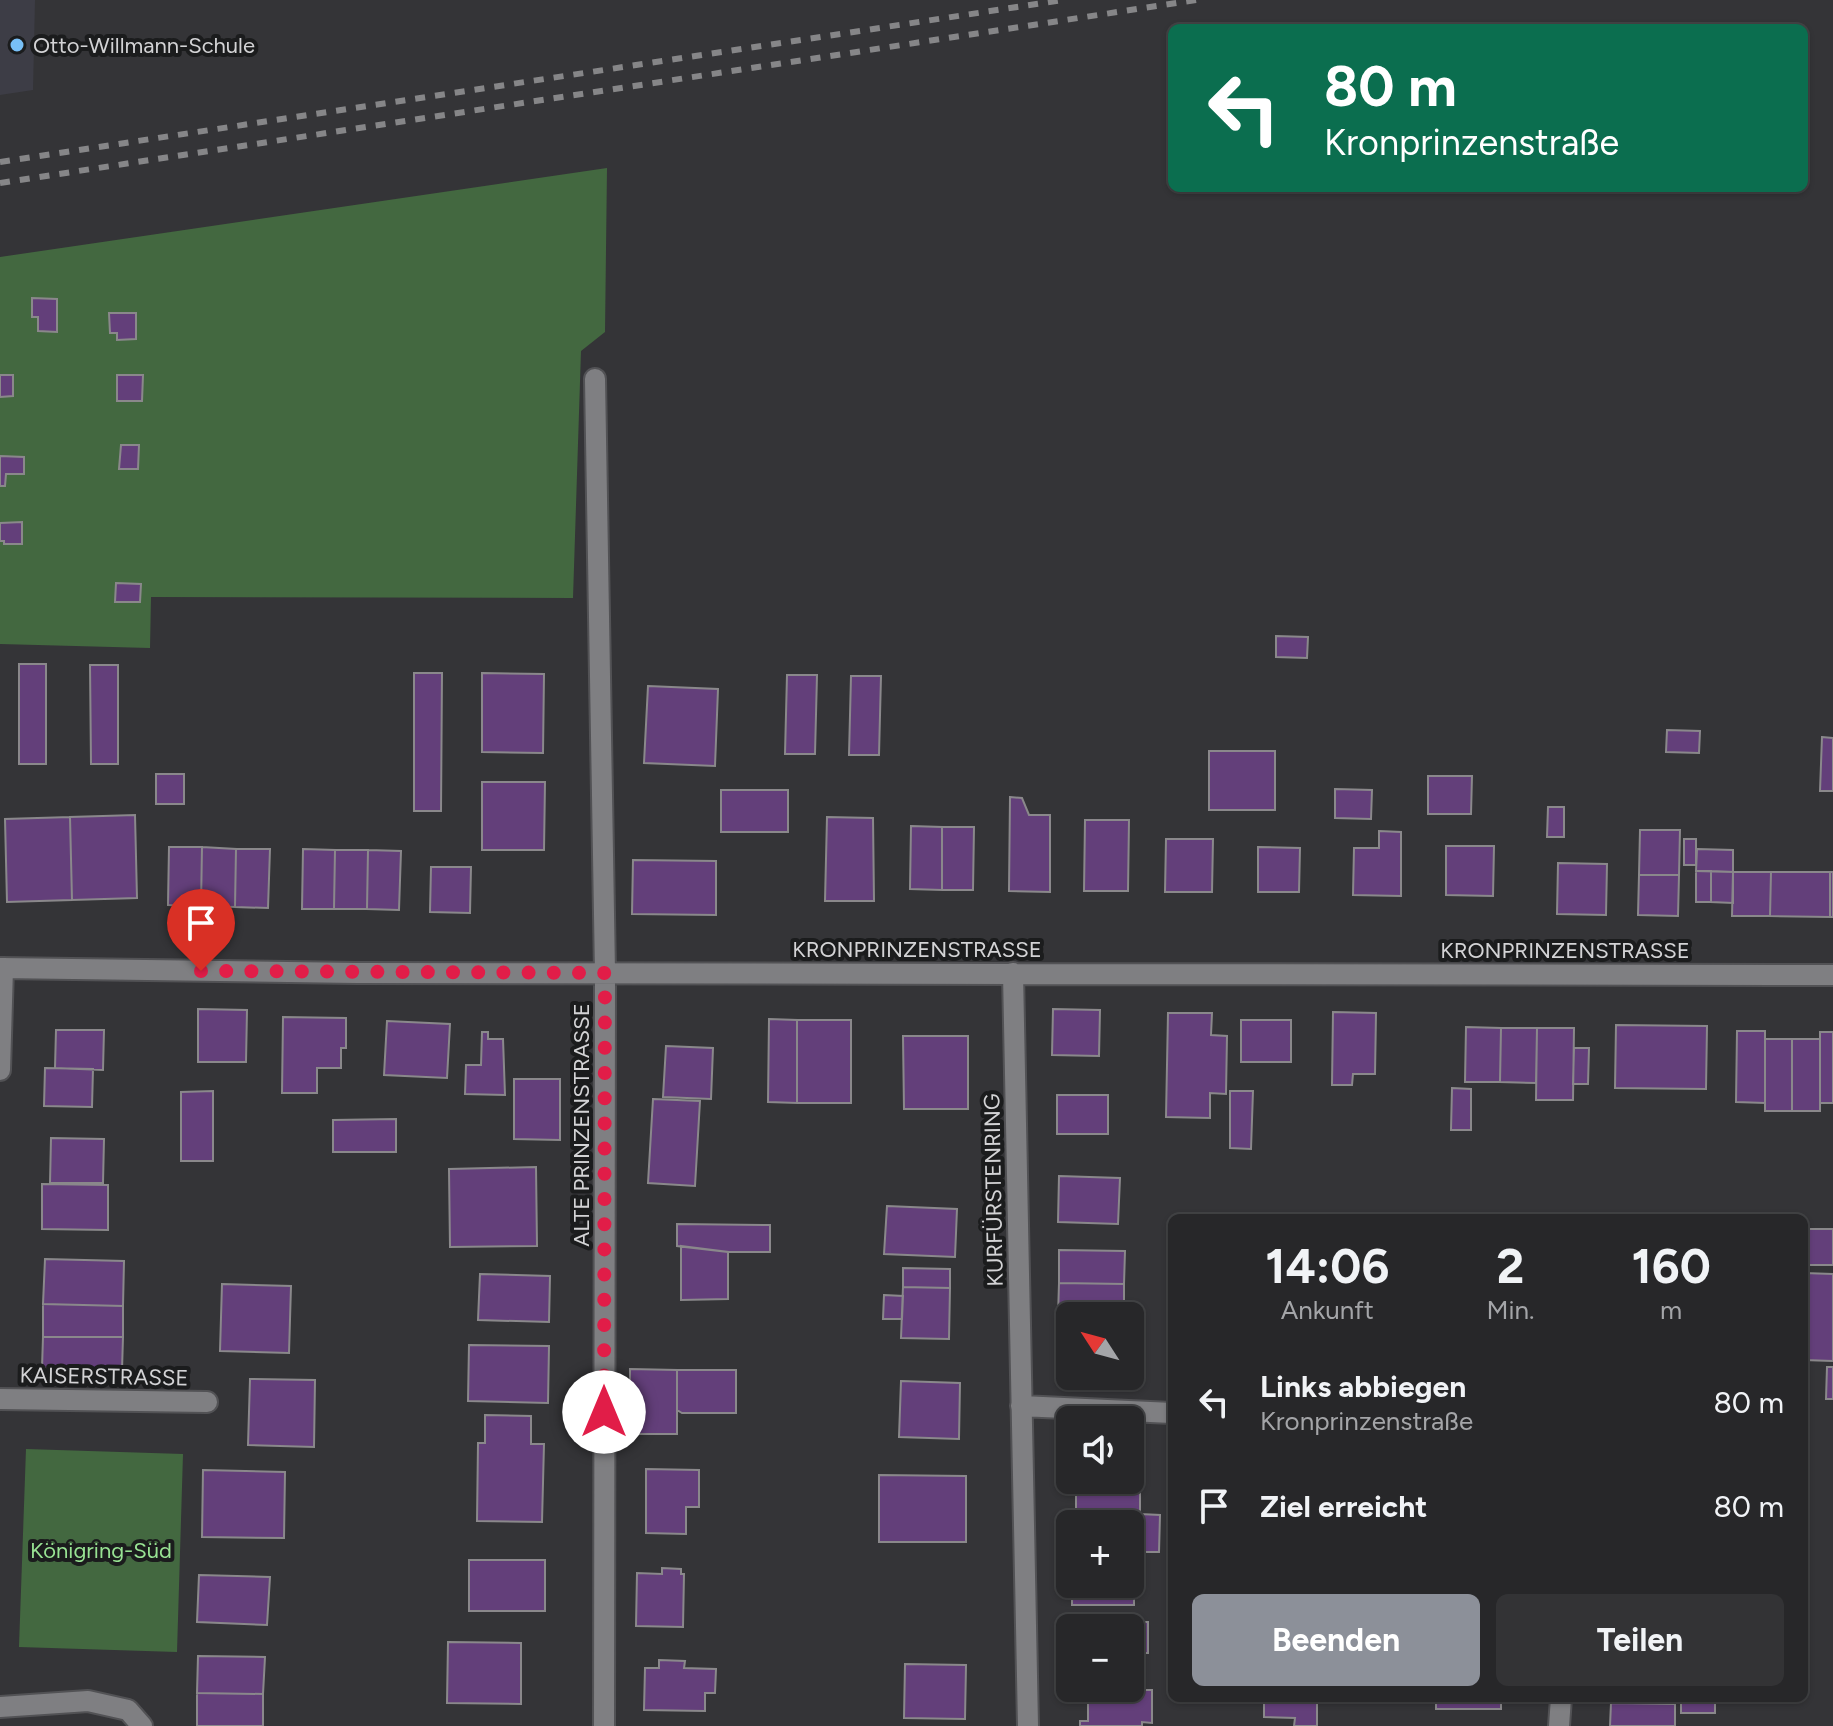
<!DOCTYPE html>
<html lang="de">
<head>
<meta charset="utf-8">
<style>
	body { margin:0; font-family:Figtree,sans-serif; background:#333335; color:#f1f3f6; height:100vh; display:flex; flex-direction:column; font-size:30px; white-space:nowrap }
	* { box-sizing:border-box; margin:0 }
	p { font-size:26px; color:#a4a5a8 }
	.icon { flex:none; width:44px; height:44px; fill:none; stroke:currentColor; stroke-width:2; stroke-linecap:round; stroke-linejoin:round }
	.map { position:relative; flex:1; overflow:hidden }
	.drawer { position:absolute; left:1168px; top:1214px; width:640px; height:488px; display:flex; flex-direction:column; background:#272729; border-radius:12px; box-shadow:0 2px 6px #0004,0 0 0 2px #434446 }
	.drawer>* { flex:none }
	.hud { position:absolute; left:1168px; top:24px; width:640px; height:168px; border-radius:12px; box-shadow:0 2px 6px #0004,0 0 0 2px #434446; background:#0b6e4f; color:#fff; overflow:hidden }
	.needle { width:52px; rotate:306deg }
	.tools { position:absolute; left:1056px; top:1302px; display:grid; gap:16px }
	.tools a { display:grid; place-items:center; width:88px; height:88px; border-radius:12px; background:#272729; box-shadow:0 2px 6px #0004,0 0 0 2px #434446; font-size:40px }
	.pin { position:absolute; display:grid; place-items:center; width:68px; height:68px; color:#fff; margin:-82px -34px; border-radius:50% 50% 50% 0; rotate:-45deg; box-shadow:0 0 8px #0007 }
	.pin .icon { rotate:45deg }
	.me { position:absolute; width:88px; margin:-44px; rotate:0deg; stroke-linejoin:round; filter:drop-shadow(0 0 6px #0008) }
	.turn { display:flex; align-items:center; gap:28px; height:168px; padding:0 24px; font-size:36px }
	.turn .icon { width:104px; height:104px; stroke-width:2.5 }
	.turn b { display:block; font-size:56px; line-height:68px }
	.eta { display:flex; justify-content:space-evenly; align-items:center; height:136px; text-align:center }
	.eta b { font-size:48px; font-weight:700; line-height:56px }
	.button { display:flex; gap:16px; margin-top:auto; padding:16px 24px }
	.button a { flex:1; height:92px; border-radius:12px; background:#8c9099; color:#fff; font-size:32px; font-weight:700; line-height:92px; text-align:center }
	.button a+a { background:#333335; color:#f1f3f6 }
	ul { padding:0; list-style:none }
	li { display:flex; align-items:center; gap:24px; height:104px; padding:0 24px }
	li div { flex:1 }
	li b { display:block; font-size:30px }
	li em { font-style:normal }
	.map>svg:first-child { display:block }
</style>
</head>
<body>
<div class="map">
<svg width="1833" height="1726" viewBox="0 0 1833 1726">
	<rect width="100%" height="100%" fill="#343437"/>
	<path fill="#3d3d46" d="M0,0H35L33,90L0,95Z"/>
	<path fill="#436840" d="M607,168L605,332L581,351L573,598L151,597L150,648L0,644V257Z
		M26,1449L183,1454L177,1652L19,1647Z"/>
	<path fill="#633f7a" stroke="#8a888b" stroke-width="2" d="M32,298L57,299V332L38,331V317H32Z
		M109,313H136V339L117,340V333H110Z
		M0,375H13V396L0,397Z
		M117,375H143L142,401H117Z
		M121,445H139L138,469H119Z
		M0,456L24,457V474H6L5,486H0Z
		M22,522V544H4V541H0V523Z
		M116,583L141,584L140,602H115Z
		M1276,636L1308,637L1307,658L1276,657Z
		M19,664H46V764H19Z
		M90,665H118V764H91Z
		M414,673H442L441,811H414Z
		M482,673L544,674L543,753L482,752Z
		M787,675H817L815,754H785Z
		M851,676H881L879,755H849Z
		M648,686L718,689L715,766L644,763Z
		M1667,730L1700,731L1699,753L1666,752Z
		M1822,737L1833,738V791H1820Z
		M1209,751H1275V810H1209Z
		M156,774H184V804H156Z
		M1428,776H1472L1471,814H1428Z
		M482,782H545L544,850H482Z
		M1335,789L1372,790L1371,819L1335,818Z
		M721,790H788V832H721Z
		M1010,797L1022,798L1029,815H1050V892L1009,891Z
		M1548,807H1564V837H1547Z
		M135,815L137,898L72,900L70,817Z
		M70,817L72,900L7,902L5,819Z
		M827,817L873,818L874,901H825Z
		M1085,820H1129L1128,891H1084Z
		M911,826L942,827V890L910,889Z
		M942,827H974L973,890H942Z
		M1640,830H1680L1679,875H1639Z
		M1379,831L1401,832V896L1353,895L1354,848H1379Z
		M1166,839H1213L1212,892H1165Z
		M1684,839H1696V865H1684Z
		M1446,846H1494L1493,896L1446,895Z
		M169,847H202L201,906L168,905Z
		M202,847L236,849L235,907L201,906Z
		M1258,847L1300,848L1299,892H1258Z
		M236,849H270L268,908L235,907Z
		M303,849L335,850L334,909H302Z
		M1697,849L1733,850V872L1696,871Z
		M335,850H368L367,909H334Z
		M368,850L401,851L399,910L367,909Z
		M633,860L716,861V915L632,914Z
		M1558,863L1607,864L1606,915L1557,914Z
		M431,867H471L470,913L430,912Z
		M1696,871H1711V902H1696Z
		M1711,871L1733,872V903L1711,902Z
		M1733,872H1771L1770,916H1732Z
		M1771,872H1830V917L1770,916Z
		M1830,872H1833V917H1830Z
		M1639,875H1679L1678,916L1638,915Z
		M198,1009L247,1010L246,1062H198Z
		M1053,1009L1100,1010L1099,1056L1052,1055Z
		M1333,1012L1376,1013L1375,1074H1353L1352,1085H1332Z
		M1168,1013H1212L1211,1035L1227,1036L1226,1094L1210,1093V1118L1166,1117Z
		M283,1017L346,1018V1048H341V1068H317V1093H282Z
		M769,1019L797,1020V1103L768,1102Z
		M797,1020H851V1103H797Z
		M1241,1020H1291V1062H1241Z
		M387,1021L450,1024L447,1078L384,1075Z
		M1616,1025L1707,1026L1706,1089L1615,1088Z
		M1466,1027L1501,1028L1500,1082H1465Z
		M1501,1028H1537L1536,1083L1500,1082Z
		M1537,1028H1574L1573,1100H1536Z
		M56,1030H104L103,1070L55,1068Z
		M1737,1031H1765V1103L1736,1102Z
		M482,1032H488V1039H503L505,1095L465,1094L466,1065H481Z
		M1820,1032H1833V1103H1820Z
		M903,1036H968V1109H904Z
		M1765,1039H1792V1111H1765Z
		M1792,1039H1820V1111H1792Z
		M666,1046L713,1048L711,1099L663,1097Z
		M1574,1048H1589L1588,1084H1573Z
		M45,1068L93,1069L92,1107L44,1106Z
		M514,1079H560V1140L514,1139Z
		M1452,1088L1471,1089V1130H1451Z
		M213,1091V1161H181V1092Z
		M1230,1091H1253L1251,1149L1230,1148Z
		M1057,1095H1108V1134H1057Z
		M653,1099L700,1101L695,1186L648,1183Z
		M396,1119V1152H333V1120Z
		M51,1138L104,1139L103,1183H50Z
		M536,1167L537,1246L450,1247L449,1169Z
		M1059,1176L1120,1178L1118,1224L1058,1222Z
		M42,1184L108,1185V1230L42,1229Z
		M887,1206L957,1209L955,1257L884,1254Z
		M677,1224L770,1225V1252H728L677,1246Z
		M1804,1229H1833V1265H1804Z
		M681,1246L728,1252V1299L681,1300Z
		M1059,1250L1125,1251L1124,1284L1059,1283Z
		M45,1259L124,1261L123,1306L43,1304Z
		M903,1268L950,1269V1288L903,1287Z
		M1804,1273L1833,1274V1361L1804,1360Z
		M480,1274L550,1276L549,1322L478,1320Z
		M1059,1283L1124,1284V1316H1058Z
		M222,1284L291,1286L289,1353L220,1351Z
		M903,1287L950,1288L949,1339L901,1338Z
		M884,1295L903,1296L902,1319H883Z
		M43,1304L123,1306V1337H43Z
		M1058,1316H1087H1070V1349L1057,1348Z
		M43,1337H123L122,1370L42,1368Z
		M469,1345L549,1346L548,1403L468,1401Z
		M1827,1367H1833V1399H1826Z
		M630,1369L677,1370V1434H630Z
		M677,1370H736V1413H682L677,1410Z
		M250,1379L315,1380L314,1447L248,1445Z
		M901,1381L960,1383L959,1439L899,1437Z
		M485,1415L531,1416V1444H544L542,1522L477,1521L478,1443H485Z
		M646,1469L699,1470V1507H686V1534L646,1533Z
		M203,1470L285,1472L284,1538L202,1537Z
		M879,1475L966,1476V1542H879Z
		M1076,1483H1140V1515H1130V1532V1524H1070V1536H1068V1513H1076Z
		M1140,1514L1160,1515L1159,1552H1130V1515Z
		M1130,1552L1144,1553V1585L1134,1584V1605H1072V1584H1130Z
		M469,1560H545V1611H469Z
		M662,1568L681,1569V1574H684L683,1627L636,1626L637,1573L662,1574Z
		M199,1575L270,1577L267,1625L197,1622Z
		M1084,1621L1148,1622V1653H1138V1674H1130V1628H1084Z
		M448,1642L521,1643V1704L447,1703Z
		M198,1656L265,1657L263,1694L197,1693Z
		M659,1660L685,1661L684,1668L716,1669L715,1693H705V1711L644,1710L645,1668H659Z
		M905,1664L966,1665L965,1719L904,1718Z
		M1088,1690H1152V1723L1142,1722V1726H1080V1721H1088Z
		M197,1693L263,1694V1726H197Z
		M1264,1698H1317V1726H1294L1295,1718L1264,1717Z
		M1436,1698H1501V1709H1436Z
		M1681,1698H1715V1713H1681Z
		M1611,1703L1675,1704V1726H1610Z"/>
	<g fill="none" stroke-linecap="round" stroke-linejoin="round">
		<g stroke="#525255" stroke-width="24">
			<path id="minor" d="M595,379L605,973L604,1726
				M0,968L356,973L1833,975
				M1013,973L1028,1726
				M0,1070L3,968
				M0,1399L207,1402
				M1021,1406L1172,1413
				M0,1707L88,1701L128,1710L142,1726
				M1559,1726L1561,1698"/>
		</g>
		<use href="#minor" stroke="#7f7f82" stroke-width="20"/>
		<path stroke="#868688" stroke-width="6" stroke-dasharray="10 10" stroke-linecap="butt" d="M0,162L1063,0
			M0,183L1196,0"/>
	</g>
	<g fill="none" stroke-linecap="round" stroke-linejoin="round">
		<path stroke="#e11d48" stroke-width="14" stroke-dasharray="0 25.2" d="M201,971L605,973L604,1412"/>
	</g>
	<circle fill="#78bff7" stroke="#1b1c1d" stroke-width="3" cx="17" cy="45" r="8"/>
	<g text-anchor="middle" stroke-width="8" stroke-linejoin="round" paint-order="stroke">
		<g font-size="22" fill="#d3d3d5" stroke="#1b1c1d" text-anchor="start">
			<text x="33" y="53">Otto-Willmann-Schule</text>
		</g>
		<g font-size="22" fill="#d3d3d5" stroke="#1b1c1d">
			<text x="917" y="957">KRONPRINZENSTRASSE</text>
			<text x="1565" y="958">KRONPRINZENSTRASSE</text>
			<text transform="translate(581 1125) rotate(-90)" y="8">ALTE PRINZENSTRASSE</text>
			<text transform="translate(993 1190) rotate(-91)" y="8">KURFÜRSTENRING</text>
			<text transform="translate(104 1376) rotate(1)" y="8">KAISERSTRASSE</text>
		</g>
		<g font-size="22" fill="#98e393" stroke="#1b1c1d">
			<text x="101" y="1558">Königring-Süd</text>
		</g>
	</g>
</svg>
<div class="tools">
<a><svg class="needle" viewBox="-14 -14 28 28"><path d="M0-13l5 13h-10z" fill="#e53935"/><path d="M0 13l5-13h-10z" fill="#a4a5a8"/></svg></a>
<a><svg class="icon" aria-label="sound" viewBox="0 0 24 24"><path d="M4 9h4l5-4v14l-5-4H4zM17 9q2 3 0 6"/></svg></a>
<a>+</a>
<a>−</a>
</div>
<div class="pin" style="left:201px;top:971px;background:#d93025"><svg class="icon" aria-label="arrive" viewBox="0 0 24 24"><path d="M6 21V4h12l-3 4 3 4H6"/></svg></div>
<svg class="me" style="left:604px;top:1412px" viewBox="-20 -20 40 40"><circle r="19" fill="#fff"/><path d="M0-13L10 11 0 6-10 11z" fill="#e11d48"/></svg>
<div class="hud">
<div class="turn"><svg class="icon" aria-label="left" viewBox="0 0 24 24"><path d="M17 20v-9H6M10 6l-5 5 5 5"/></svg><div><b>80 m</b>Kronprinzenstraße</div></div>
</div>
<section class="drawer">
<div class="eta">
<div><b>14:06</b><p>Ankunft</p></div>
<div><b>2</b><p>Min.</p></div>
<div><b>160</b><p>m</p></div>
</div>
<ul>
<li><svg class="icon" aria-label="left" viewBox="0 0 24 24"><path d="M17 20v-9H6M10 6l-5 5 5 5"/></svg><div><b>Links abbiegen</b><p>Kronprinzenstraße</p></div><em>80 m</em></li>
<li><svg class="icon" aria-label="arrive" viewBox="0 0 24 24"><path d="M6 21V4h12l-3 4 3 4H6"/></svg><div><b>Ziel erreicht</b></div><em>80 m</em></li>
</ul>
<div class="button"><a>Beenden</a><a>Teilen</a></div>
</section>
</div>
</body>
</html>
